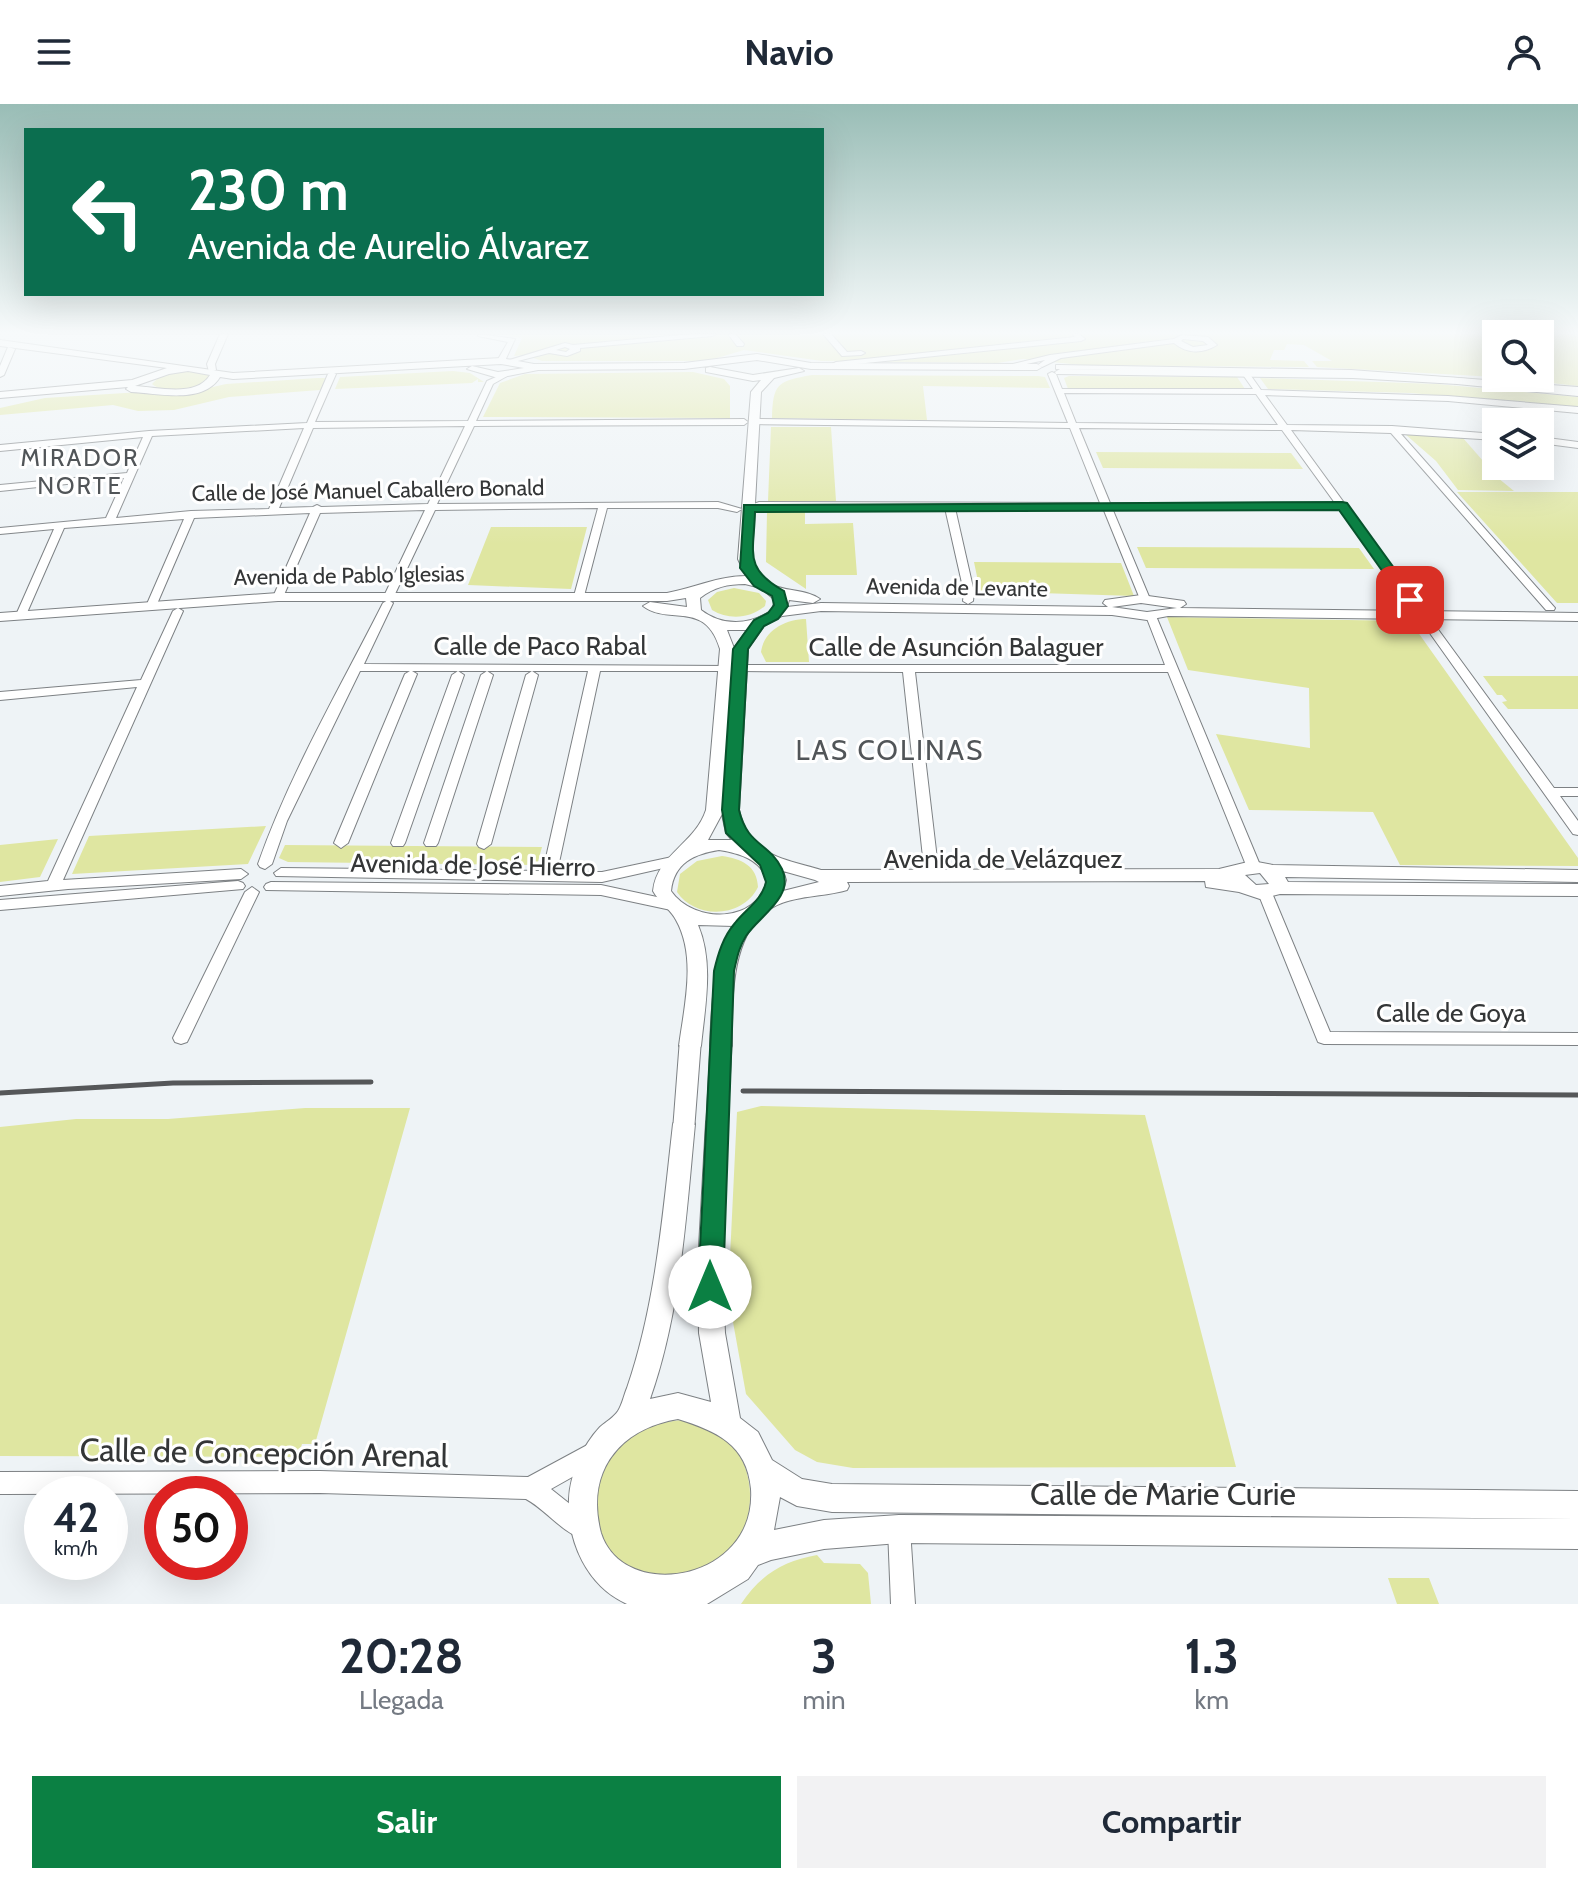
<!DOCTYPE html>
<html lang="es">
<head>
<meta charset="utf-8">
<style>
	body { margin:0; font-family:Cabin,sans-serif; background:#f2f2f3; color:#1f2937; height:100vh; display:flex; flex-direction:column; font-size:30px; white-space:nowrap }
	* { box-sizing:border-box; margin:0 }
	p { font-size:26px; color:#747a83 }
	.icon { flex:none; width:44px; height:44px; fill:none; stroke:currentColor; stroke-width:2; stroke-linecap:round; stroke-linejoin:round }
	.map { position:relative; height:1500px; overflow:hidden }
	.details { display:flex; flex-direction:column; background:#fff; flex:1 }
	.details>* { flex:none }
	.top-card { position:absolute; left:24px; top:24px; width:800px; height:168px; border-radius:0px; box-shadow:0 8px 32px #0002; background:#0b6e4f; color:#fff; overflow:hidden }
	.buttons { position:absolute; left:1482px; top:216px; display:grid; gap:16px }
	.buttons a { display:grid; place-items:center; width:72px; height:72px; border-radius:0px; background:#fff; box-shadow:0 8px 32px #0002; font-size:40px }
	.speed { position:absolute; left:24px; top:1372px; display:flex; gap:16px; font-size:40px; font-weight:700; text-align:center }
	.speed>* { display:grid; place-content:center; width:104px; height:104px; border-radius:50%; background:#fff; box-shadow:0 8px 32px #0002; line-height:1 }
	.speed small { font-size:20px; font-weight:400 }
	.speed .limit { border:12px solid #d22; background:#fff; color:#111 }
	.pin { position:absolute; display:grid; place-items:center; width:68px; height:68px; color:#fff; margin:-34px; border-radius:16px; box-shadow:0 4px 12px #0006 }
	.me { position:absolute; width:88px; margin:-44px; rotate:0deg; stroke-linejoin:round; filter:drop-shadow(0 0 6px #0008) }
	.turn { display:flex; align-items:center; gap:28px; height:168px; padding:0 32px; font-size:36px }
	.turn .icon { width:104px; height:104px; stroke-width:2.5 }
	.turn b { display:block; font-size:56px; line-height:68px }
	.eta { display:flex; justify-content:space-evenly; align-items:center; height:136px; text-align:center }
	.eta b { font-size:48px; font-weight:800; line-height:56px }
	.button { display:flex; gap:16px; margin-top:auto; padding:16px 32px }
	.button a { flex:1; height:92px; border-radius:0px; background:#0b8043; color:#fff; font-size:32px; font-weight:800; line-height:92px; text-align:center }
	.button a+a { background:#f2f2f3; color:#1f2937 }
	header { display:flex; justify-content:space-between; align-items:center; height:104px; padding:0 32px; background:#fff; font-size:36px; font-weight:800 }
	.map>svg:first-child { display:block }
</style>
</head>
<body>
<header><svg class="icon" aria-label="menu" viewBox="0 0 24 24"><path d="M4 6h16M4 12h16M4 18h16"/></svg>Navio<svg class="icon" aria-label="person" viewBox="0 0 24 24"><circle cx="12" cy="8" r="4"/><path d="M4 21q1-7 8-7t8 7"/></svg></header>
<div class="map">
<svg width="1578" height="1500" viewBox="0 0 1578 1500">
	<rect width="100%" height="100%" fill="#eef3f6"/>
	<path fill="#dfe6a1" d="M498,230H1578V282L1507,274H1540V230H1496V273L1317,263L1312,257H1332L1304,241L1287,240L1284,246H1274L1270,256L1304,257L1309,263L1081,261L1023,255L997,259L822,257L744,246L707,257H542L525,251L514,252L522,234Z
		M180,266L208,268L211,272C198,286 168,293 152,280L160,272Z
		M453,267L470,269L484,278H478V275L472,279L335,285L340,273Z
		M693,268L724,275L730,282V314L483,313L500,279L525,270Z
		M812,271L1038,272L1045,273L1050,284L923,282L927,316L772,314C773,280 777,277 812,271Z
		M1069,272L1237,273L1245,285H1068L1064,274Z
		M317,274H326L320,286L229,293L174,306L138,307L113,301L0,311V304L45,294L141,288L174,292L226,280Z
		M1260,274L1437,280L1578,293V304L1411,289L1268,285Z
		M771,323H831L836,397H768Z
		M1405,330L1463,334L1498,374L1514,387L1458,386L1436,357Z
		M1096,348L1291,349L1303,365L1103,364Z
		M1457,388H1578V499H1557Z
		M805,407V420L853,419L857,471H806V485L766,458L767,408Z
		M491,423H587L571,485L468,481Z
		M1137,443L1359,444L1374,465L1146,464Z
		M974,458L1121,459L1134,492L980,487Z
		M734,484L759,489L766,497L765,502C750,515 728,516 712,506L708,496L717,488Z
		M1167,513L1410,517L1578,754V762L1400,761L1373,708L1249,706L1216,630L1310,644L1309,584L1188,566Z
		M806,515L809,558H766L761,548C764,526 786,515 806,515Z
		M1483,572H1578V605H1508L1502,598L1507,597L1502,591H1497Z
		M266,722L248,760L72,770L89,732Z
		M58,735L40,773L0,778V741Z
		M285,741L542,743L537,761L288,758L279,754Z
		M722,752C741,755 757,761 758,783C743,814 696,816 677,788L680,770L697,757Z
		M761,1002L1145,1011L1236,1363L853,1364L817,1358L795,1346L746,1290L733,1218L730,1153L737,1008Z
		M305,1004H410L315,1340H302L298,1353L0,1352V1023L76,1015H168Z
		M681,1316C697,1319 714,1322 726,1334C758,1363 758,1420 727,1451C715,1462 693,1469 678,1477C663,1473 637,1472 625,1463C582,1429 590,1359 634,1330C649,1320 665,1318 681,1316Z
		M817,1451L824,1459L860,1460L868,1469L871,1500H741C760,1471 783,1457 817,1451Z
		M1388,1474H1429L1439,1500H1397Z"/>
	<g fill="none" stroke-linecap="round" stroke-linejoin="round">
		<g stroke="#7d8184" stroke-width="2">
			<path id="street" d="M220,230H228L215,260L216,266L209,268L207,260Z
				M478,230L515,235L504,259L497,257L508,238L478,232Z
				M692,230H716L712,232L580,244V247L567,252L549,249L510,259L506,257L565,239L573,241ZM565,243L570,245L566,248L556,246Z
				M728,230H735L744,240L743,242H737Z
				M823,230H831L847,248L861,247L865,249L861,251L842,252Z
				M1072,230H1079L1085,235L1081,237L836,262L832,260L836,258L1075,233Z
				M1182,231L1208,233L1217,241C1203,250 1187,250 1174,239L1061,254L1042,263L1038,261L1045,256L1004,265L1000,263L1050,251L1174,235ZM1183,235L1203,237L1208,241L1193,243L1181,237Z
				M8,243L15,245L4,271L0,273V262Z
				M1059,261L1351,266L1578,283V287L1351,270L1249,269L1261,286L1448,292L1578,303V309L1448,297L1265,291L1287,321L1392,322L1496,330V336L1401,330L1555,504L1554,506H1546L1391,329L1291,326L1420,503L1415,506L1411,505L1339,405L1112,404L1150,495L1145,498L1140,495L1103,404H955L974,488L973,497L968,500L963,497L964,488L945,404H759L748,407L743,404L759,398L1100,399L1070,324L752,320V316L755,315L1068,319L1048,270L1052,268L1056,270L1062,285H1253L1241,268L1056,265V261ZM1064,289L1256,290L1278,321L1076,319ZM1079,324L1282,326L1335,399H1110Z
				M332,268L336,270L315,318L468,317L487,277L505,269L509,271L493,280L476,317L744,315L748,318L744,321L474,322L437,400L718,398L742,405L737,408L718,404H607L584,492L579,495L574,492L598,404L435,406L395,490L390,493L385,490L425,406L320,409L283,493L278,496L273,493L310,409L194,414L157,500L152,503L147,500L184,415L64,424L26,511L21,514L17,513L16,511L54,425L0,430V424L106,414L124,374L0,387V381L127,369L143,333L0,347V341L149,327L307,319L328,270ZM465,322L428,400L321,403L317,401L313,403L279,404L313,324ZM304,324L269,405L191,407L116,414L152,332Z
				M1540,333L1578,338V344L1540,339Z
				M388,496L393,499L364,560L729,562L731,564L725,567H600L557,768H602L672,753L679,758L677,761L602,778L276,772L274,769L281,764L543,767L588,567H412L417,570L348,739L341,744L334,739L405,570L410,567H360L287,717L272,760L265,765L260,763L258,760C290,669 340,584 383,499Z
				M178,504L183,507L63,776L241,765L248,770L241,775L68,785L0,792V782L48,777L137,583L0,596V588L141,576L173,507Z
				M1422,508L1426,509L1554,684H1578V692H1560L1578,717V731L1573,730L1417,511Z
				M1151,509L1156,512L1260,761L1258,764H1248L1246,761L1168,568H915L939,772L932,777L925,772L903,568L740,567L734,564L740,561H1165L1146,512Z
				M458,567L464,571L405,739L403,742H393L391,739L452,571Z
				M487,567L493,571L438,739L436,742H426L424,739L481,571Z
				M532,567L538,571L491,740L484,745L479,743L477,740L526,571Z
				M238,777L243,779L245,782L243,785L0,806V796Z
				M271,778L601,781L671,796L678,801L671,806L601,791L266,786L264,783L266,780Z
				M252,783L259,788L189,934L187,938L181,940L175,938L173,934L245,788Z
				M1265,784L1272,789L1330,928L1578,929V941L1324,940L1318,938L1258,789Z
				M591,1339L599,1342L602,1350L599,1358L551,1385L590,1416L593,1424L590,1432L582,1435C561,1427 546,1406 526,1395L320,1389L0,1390V1368L320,1367L528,1373Z
				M899,1414L907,1417L910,1425L915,1500H891L888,1425L891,1417Z"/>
		</g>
		<g stroke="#7d8184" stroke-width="2">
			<path id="secondary" d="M0,236L233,269L501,254L534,260L684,259L757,250L811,259L1037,260L1042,263L1037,266L811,265L757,256L684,265L538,266L498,274L467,265L472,262L498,268L524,264L501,260L233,275L220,273C203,301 158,289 131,288L126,285L128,283L0,294V288L132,276L167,264L0,242ZM188,267L210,271C196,294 157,283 135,282L169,270Z
				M710,263L753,271L799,264L804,267L774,274L761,288L752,455C761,494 799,480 820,495L813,499L789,496L787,503L821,499L1108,503L1103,499L1105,496L1141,491L1184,497L1186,500L1180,504L1578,509V517L1168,512L1147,516L1112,511L821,507L782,512L764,522L748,545L739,706C749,752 781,754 821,766L1219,765L1252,757L1273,761L1578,766V778L1285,773L1288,778L1578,780V792L1280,790L1260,795L1239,788L1206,783L1205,777L847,778L849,782L847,786C823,793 796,791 773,803C729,827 732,899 732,942L728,948L721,950L714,948L710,942C712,898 712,861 734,822L698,821C714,859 705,902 701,942L697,948L690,950L683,948L679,942C684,903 697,853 676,816C671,806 659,798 653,787C657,750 695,740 706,706L720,545C705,495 669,522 643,502L650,498L687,503L686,494L667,497H278L0,517V509L278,489H667C694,484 718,472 746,472L738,455L751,288L761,276L753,277L706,268V264ZM745,480L761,484L775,496L772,506C750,521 723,523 701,506L700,494C714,483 728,480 745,480ZM1141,499L1177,504L1147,508L1112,503ZM727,526H747L734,544ZM722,710L726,729L732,736H708ZM719,746C738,749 761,755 767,776C758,820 694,820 671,787C674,759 694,750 719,746ZM783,767L815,776L819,778L783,787L786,776ZM1260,769L1269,780L1256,781L1245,771Z
				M1060,265L1353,268L1457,274L1578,286V292L1457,280L1353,274L1056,270L1055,268Z
				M717,1009L725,1012L728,1018L722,1160L725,1229L740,1314L758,1328L772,1356L802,1375L832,1380L1578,1387V1415L832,1408L797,1402L780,1393L774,1426L824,1416L899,1411L1578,1415V1445L899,1439L824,1445L771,1456L758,1461L748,1475L707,1500H627C587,1482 567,1438 569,1395C570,1370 583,1341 600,1323C606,1318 614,1313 618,1307C622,1301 624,1291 627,1284C656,1200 663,1108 673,1020L676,1014L684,1011L692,1014L695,1020C686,1112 681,1207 650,1295L678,1289L711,1298L699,1229L698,1160L706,1018L709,1012ZM678,1315C716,1327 747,1340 751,1385C757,1477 624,1500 601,1429C585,1368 619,1325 678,1315Z"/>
		</g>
		<use href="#street" fill="#fff" fill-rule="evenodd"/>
		<use href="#secondary" fill="#fff" fill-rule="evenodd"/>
		<path stroke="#555759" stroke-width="5" d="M743,987L1578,991
			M0,989L173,979L371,978"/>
		<g stroke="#7d8184" stroke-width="23" stroke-linecap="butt">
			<path id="secondary-bridge" d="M717,1018L721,942
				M684,1020L690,942"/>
		</g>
		<use href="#secondary-bridge" stroke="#fff" stroke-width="21"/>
	</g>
	<linearGradient id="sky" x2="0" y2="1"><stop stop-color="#99bdb6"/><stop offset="0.52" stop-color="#f7fafb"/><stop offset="1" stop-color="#f7fafb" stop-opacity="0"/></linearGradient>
	<rect width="1578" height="440" fill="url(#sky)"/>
	<path fill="#0b8043" stroke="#07532c" stroke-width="2" d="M1342,398L1347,399L1415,493V499H1405L1339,406L755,408C754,449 743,464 784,487L788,502L778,515L764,522L748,545L739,706C748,743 768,737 782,765C795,793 759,812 746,832C739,843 737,854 734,867L723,1183L719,1192L710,1195L701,1192L698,1183L714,867C718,850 723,833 735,819C746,805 762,796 766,778L760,761L726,729L722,706L733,545L754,516L768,509L774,501L772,492L754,482L740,464L744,401Z"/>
	<g text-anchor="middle" stroke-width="6" stroke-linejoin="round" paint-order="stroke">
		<g font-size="22" fill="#343637" stroke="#fff">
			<text transform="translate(368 386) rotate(-1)" y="8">Calle de José Manuel Caballero Bonald</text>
			<text transform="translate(349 471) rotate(-1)" y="8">Avenida de Pablo Iglesias</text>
			<text transform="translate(957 483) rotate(1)" y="8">Avenida de Levante</text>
		</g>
		<g font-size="24" letter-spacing="2" fill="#515558" stroke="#fff">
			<text x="80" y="362">MIRADOR<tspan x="80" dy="28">NORTE</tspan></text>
		</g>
		<g font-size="26" fill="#343637" stroke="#fff">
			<text x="540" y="551">Calle de Paco Rabal</text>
			<text x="956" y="552">Calle de Asunción Balaguer</text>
			<text x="1003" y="764">Avenida de Velázquez</text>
			<text transform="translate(473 761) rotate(1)" y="9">Avenida de José Hierro</text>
			<text x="1451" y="918">Calle de Goya</text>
		</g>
		<g font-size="28" letter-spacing="2" fill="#515558" stroke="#fff">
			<text x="890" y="656">LAS COLINAS</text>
		</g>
		<g font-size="32" fill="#343637" stroke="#fff">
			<text transform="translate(264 1349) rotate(1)" y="11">Calle de Concepción Arenal</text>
			<text x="1163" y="1401">Calle de Marie Curie</text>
		</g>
	</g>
</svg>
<div class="buttons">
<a><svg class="icon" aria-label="search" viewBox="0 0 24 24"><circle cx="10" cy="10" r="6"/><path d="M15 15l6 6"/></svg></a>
<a><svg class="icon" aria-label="layers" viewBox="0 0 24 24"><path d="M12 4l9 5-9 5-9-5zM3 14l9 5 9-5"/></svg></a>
</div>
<div class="speed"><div>42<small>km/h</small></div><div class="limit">50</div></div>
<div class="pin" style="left:1410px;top:496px;background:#d93025"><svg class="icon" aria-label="arrive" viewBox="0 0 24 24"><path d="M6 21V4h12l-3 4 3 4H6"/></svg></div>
<svg class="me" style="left:710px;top:1183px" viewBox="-20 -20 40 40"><circle r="19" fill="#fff"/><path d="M0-13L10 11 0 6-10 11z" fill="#0b8043"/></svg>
<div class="top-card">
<div class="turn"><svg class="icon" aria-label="left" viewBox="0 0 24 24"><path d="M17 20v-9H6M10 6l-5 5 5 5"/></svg><div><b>230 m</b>Avenida de Aurelio Álvarez</div></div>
</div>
</div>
<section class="details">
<div class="eta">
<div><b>20:28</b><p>Llegada</p></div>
<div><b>3</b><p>min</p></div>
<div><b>1.3</b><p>km</p></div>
</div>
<div class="button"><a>Salir</a><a>Compartir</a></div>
</section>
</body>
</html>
